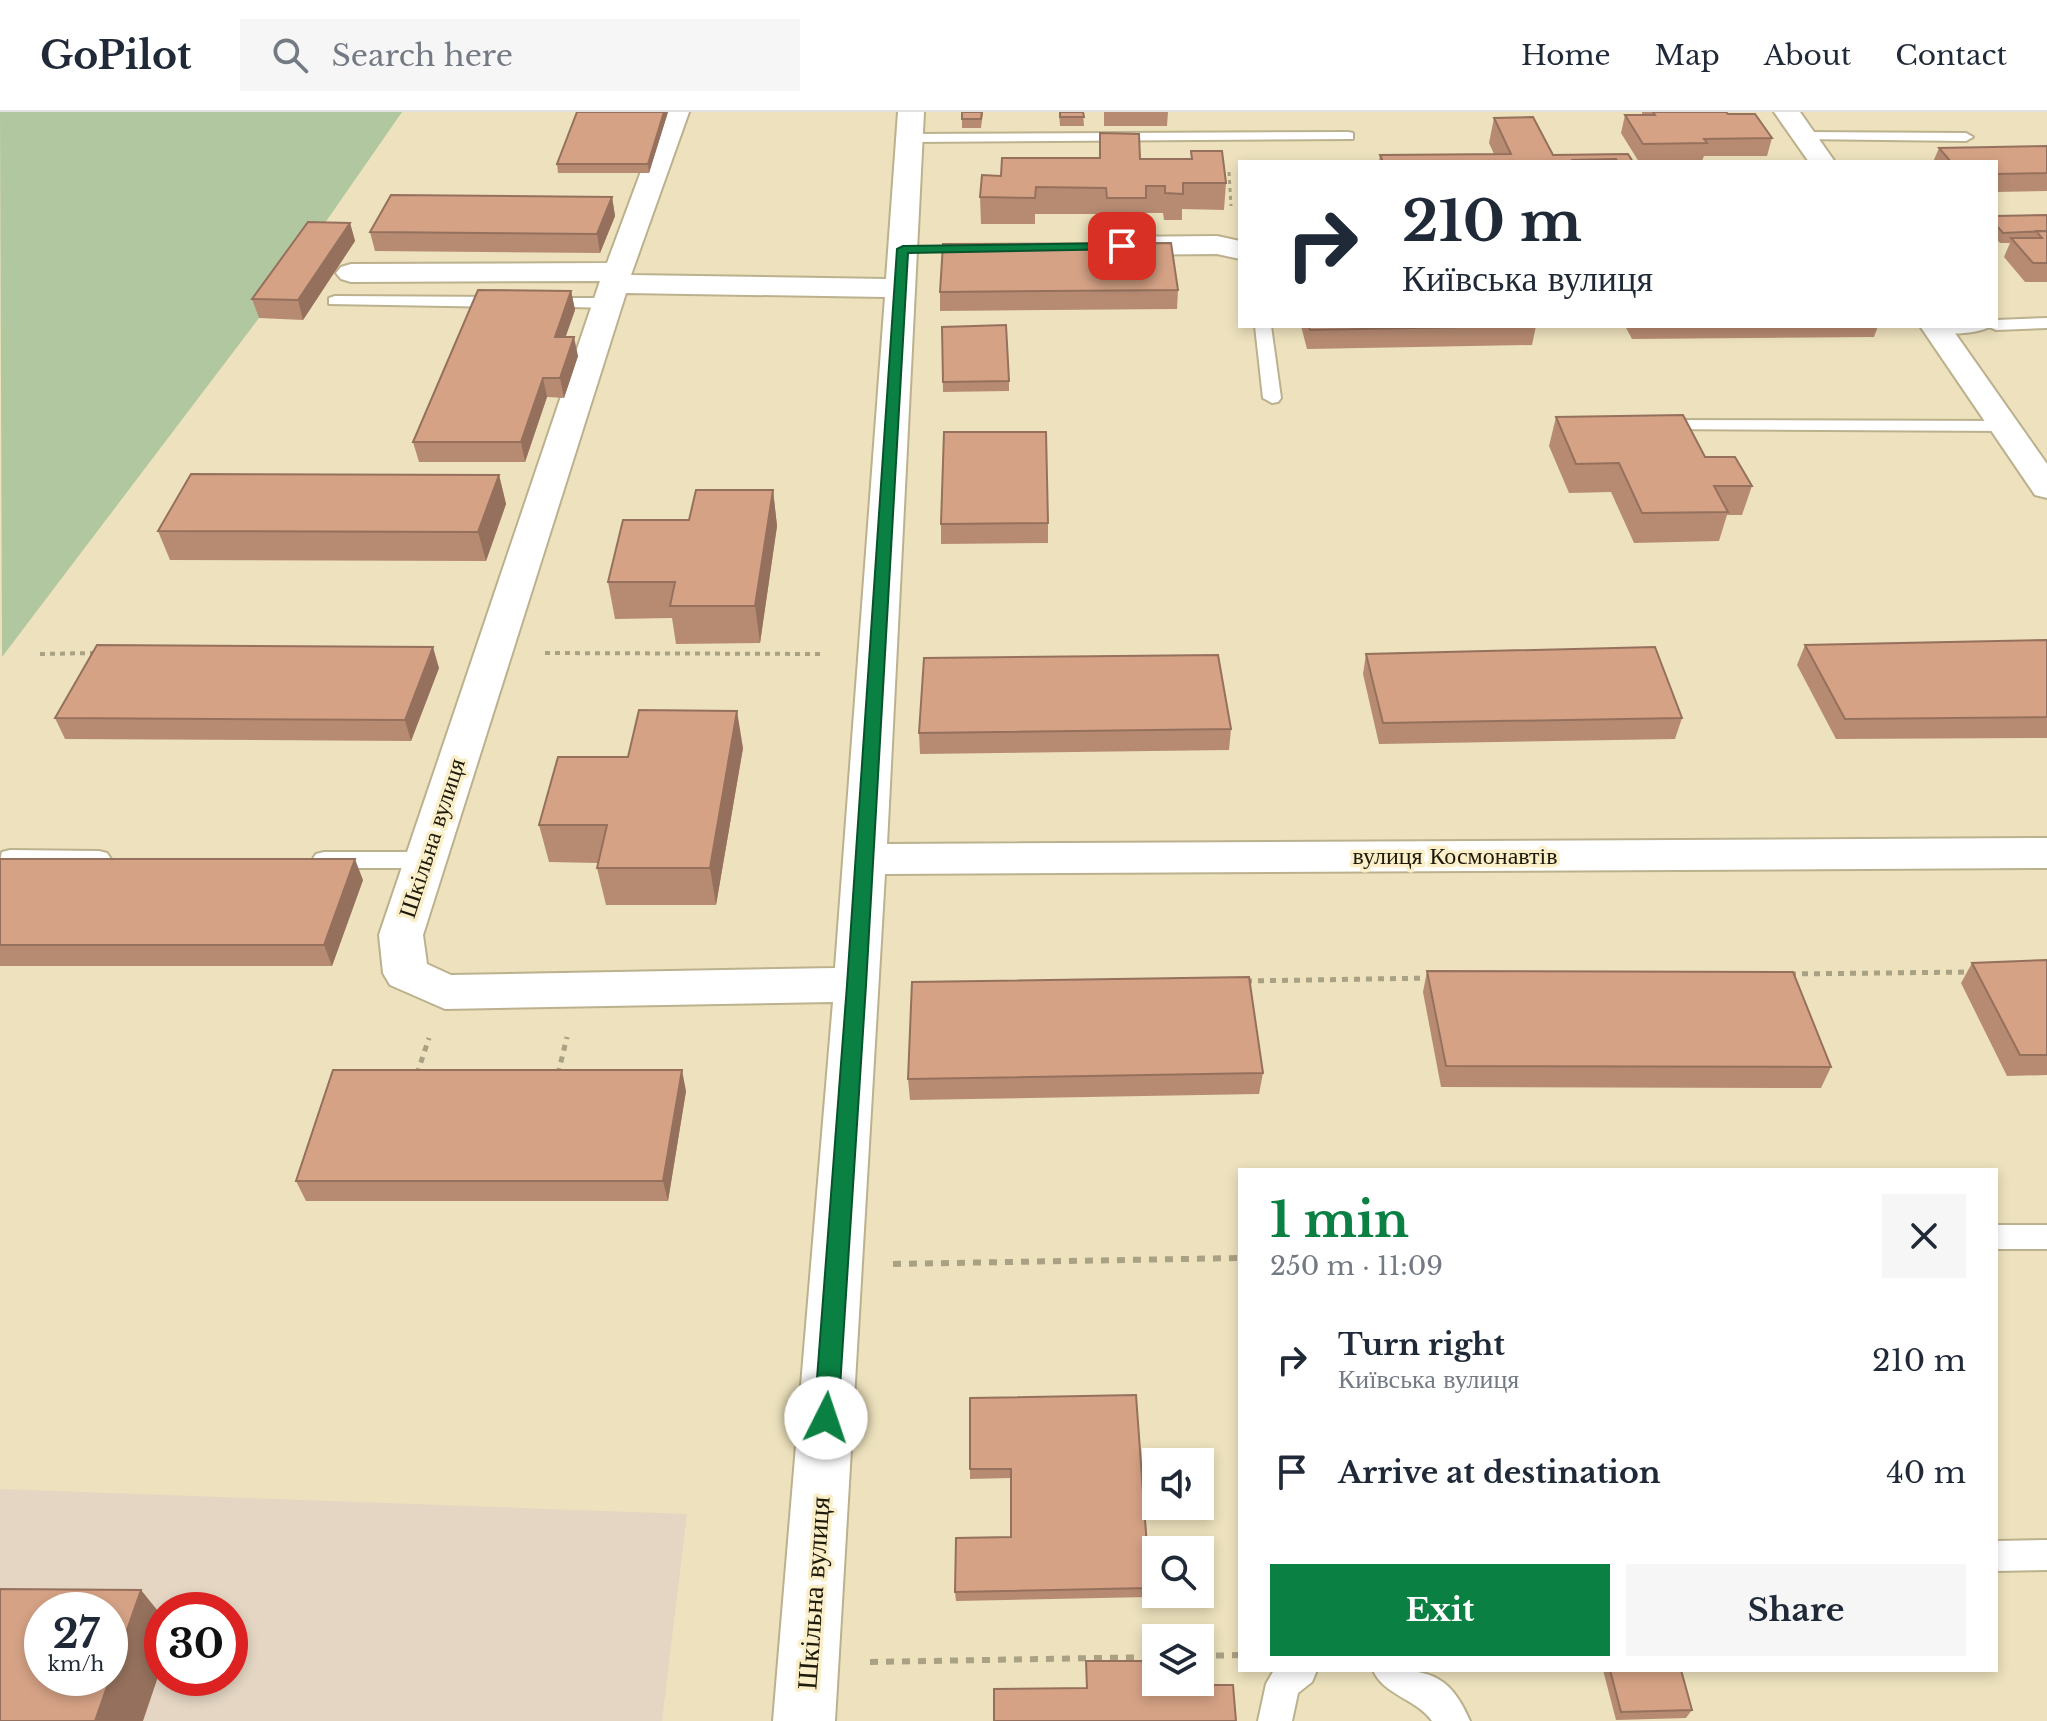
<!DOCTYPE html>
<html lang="en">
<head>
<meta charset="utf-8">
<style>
	body { margin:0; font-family:"Libre Baskerville",serif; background:#f6f6f7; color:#1f2937; height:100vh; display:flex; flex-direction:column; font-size:30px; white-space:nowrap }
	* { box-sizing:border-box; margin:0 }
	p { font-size:26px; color:#747a83 }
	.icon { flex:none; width:44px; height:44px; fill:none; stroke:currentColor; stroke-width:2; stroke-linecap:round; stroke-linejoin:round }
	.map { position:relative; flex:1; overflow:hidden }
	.side { position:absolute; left:1238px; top:1056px; width:760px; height:504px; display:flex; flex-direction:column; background:#fff; border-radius:0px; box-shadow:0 4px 12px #0003 }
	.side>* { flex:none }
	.guide { position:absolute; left:1238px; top:48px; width:760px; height:168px; border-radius:0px; box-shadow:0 4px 12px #0003; background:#fff; color:#1f2937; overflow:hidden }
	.tools { position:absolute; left:1142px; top:1336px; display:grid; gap:16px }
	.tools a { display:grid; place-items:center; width:72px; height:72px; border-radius:0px; background:#fff; box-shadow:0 4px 12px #0003; font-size:40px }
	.speed { position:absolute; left:24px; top:1480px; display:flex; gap:16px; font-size:40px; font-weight:700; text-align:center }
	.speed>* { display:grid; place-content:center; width:104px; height:104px; border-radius:50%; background:#fff; box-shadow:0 4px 12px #0003; line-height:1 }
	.speed small { font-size:20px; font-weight:400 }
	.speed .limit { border:12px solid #d22; background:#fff; color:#111 }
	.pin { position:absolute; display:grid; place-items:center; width:68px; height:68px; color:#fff; margin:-34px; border-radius:16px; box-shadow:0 4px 12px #0006 }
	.me { position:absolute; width:88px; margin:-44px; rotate:4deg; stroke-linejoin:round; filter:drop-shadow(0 0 6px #0008) }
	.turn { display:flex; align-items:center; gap:28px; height:168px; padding:0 32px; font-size:36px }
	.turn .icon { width:104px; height:104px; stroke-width:2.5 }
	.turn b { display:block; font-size:56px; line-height:68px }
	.round { display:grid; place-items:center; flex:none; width:84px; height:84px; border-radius:0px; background:#f6f6f7 }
	.summary { display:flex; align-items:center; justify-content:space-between; height:136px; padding:0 32px }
	h1 { font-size:48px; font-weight:700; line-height:60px; color:#0b8043 }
	.primary-button { display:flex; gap:16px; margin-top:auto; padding:16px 32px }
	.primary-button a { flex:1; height:92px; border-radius:0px; background:#0b8043; color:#fff; font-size:32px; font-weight:700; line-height:92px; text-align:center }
	.primary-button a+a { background:#f6f6f7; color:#1f2937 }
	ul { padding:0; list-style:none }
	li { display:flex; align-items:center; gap:24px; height:112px; padding:0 32px }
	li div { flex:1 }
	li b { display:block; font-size:30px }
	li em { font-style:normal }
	header { display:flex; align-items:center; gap:48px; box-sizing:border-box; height:112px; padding:0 40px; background:#fff; border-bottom:2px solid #e0e1e3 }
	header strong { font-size:38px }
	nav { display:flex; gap:44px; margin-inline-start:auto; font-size:28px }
	.search { width:560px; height:72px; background:#f6f6f7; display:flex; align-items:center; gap:20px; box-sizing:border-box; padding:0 28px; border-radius:0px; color:#747a83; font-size:30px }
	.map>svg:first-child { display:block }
</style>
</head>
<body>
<header>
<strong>GoPilot</strong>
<div class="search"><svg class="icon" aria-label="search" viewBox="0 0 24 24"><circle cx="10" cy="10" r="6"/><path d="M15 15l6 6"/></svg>Search here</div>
<nav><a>Home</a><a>Map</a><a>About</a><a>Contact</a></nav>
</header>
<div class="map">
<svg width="2047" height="1609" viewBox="0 0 2047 1609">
	<rect width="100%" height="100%" fill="#ede2bd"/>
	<path fill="#e4d6c3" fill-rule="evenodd" d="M0,1377L687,1402L662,1609H0ZM42,1498H110V1566H42ZM162,1498H230V1566H162Z"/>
	<path fill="#b1c79f" d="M0,0H402L259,206L2,545Z"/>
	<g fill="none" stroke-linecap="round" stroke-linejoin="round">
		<g stroke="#bcb18e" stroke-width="4">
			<path id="lane" d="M1348,20L1353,21V27L910,30L903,26L910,22Z
				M1804,20L1966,21L1973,25L1966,29L1799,27V21Z
				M335,184L505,185L513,190L505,195L329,192V186Z
				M542,186H607L615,191L607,196L536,194L534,191Z
				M2047,206V216L1996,218L1989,215C1977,222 1939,225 1928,216L1996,214V208Z
				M1255,214H1271L1281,286L1278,290L1272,291L1263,286Z
				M1658,308L2004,309L2013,314L2004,319L1652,317L1649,313L1652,309Z
				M10,738L99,739L107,741L111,747L107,753L99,755L10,754L0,749L2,740Z
				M324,740H425L433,742L437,748L433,754L425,756H324L316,754L312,748L316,742Z
				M1996,1113H2047V1137H1996Z
				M2047,1428V1458L1996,1459V1429Z
				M1274,1558H1317L1312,1570L1298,1581L1292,1609H1258L1266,1572Z
				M1373,1558C1423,1558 1448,1557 1470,1609H1432C1417,1587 1383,1583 1373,1558Z"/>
		</g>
		<g stroke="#bcb18e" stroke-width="4">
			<path id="street" d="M663,0H689L631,163L886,167L898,0H924L887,732L2047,726V756L885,762L835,1609H773L833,890L445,897L390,873L383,861L379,823L600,169L351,170L341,167L336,161L341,155L351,152L607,151ZM626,181L885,185L835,856L451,863L427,852L423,823Z
				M1774,0H1800L1835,50H1809Z
				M1217,124L1240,129V147L1217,142L1111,143L1101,140L1097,134L1101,128L1111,125Z
				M1920,214H1950L2047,352V386L2035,383Z"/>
		</g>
		<path stroke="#a9a183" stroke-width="3" stroke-dasharray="4 4" stroke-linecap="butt" d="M1229,60L1231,94"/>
		<path stroke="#a9a183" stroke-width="4" stroke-dasharray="5 5" stroke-linecap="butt" d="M545,541L824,542
			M40,542L95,541"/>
		<path stroke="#a9a183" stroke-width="5" stroke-dasharray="6 6" stroke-linecap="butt" d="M1790,862L1972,860
			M1246,869L1432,866
			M417,962L429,926
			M558,962L567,925"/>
		<path stroke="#a9a183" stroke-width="6" stroke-dasharray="8 8" stroke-linecap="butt" d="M893,1152L1240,1146
			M1200,1544L1240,1543
			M870,1550L1156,1545"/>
		<use href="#lane" fill="#fff" fill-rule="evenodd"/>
		<use href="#street" fill="#fff" fill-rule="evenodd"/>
	</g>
	<path fill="#b78b72" d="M668,0L649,61H558L557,52Z
		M962,0H983L981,16H962Z
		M1059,0H1083L1084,14H1060Z
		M1104,0H1168L1167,14H1104Z
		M1642,0H1726L1728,2L1772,26L1767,44H1704L1702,49L1639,50L1621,21L1625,3H1642Z
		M1494,6L1553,43L1628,42L1633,50H1379L1380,43L1494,42L1489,31Z
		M1100,21L1140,47H1191V39L1226,71L1224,98L1182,97V108H1164L1163,101H1145V112H1106L1105,102H1035V112H981L980,85L1100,46Z
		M2047,34V79L1996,80V50H1933L1939,36Z
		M612,85L615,104L600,141L375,139L370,120Z
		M2047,103V170H2025L2004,145L2010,131H2000L1996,127V104Z
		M350,111L355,129L303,208L259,206L252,187Z
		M1178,178L1177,197L940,199V180Z
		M571,179L575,198L565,225L578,244L564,286L547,285L525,350H419L413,330Z
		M1301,214H1536L1532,233L1307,237Z
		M1625,214H1878L1874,225L1632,227Z
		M942,215L1009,269V279L943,280Z
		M1556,305L1705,345L1752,374L1742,403H1727L1719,429L1634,431L1611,380L1569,381L1549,334Z
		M499,363L506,392L486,449L170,448L158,419Z
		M773,378L777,414L760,531L676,532L672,506L615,507L608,470L689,408Z
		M1048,411V431L941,432V412Z
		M2047,528V626L1836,627L1797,553L1805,533Z
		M1366,542L1682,606L1675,627L1379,632L1363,562Z
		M439,556L411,629L65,627L55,606Z
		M1231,617L1229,638L920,642L919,621Z
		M743,636L716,793H606L597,756L598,751L549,750L539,713L628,645Z
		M0,747L363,768L332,854H0Z
		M2047,848V963L2007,964L1961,871L1972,851Z
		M1427,859L1831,955L1821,976L1441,975L1423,880Z
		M1263,961L1259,982L910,988L908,967Z
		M686,979L668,1089H306L296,1069Z
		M970,1286L1150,1476L1149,1485L956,1489L955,1480L1011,1425V1366L970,1367Z
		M1603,1558H1681L1692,1598L1686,1606L1616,1608Z"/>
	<path fill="#95715d" d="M664,0H668L649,61L648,52Z
		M612,85L615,104L600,141L597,122Z
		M350,111L355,129L303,208L298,188Z
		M571,179L575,198L559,244L555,225Z
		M574,225L578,244L564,286L560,266Z
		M543,266L547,285L525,350L521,330Z
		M499,363L506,392L486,449L478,420Z
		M773,378L777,414L760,531L755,494Z
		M433,535L439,556L411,629L405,608Z
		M737,599L743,636L716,793L710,756Z
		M355,747L363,768L332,854L324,833Z
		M682,958L686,979L668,1089L663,1069Z
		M141,1478L162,1504V1553L143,1609H95Z"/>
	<path fill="#d5a285" stroke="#95715d" stroke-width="2" fill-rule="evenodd" d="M577,0H664L648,52H557Z
		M962,0H982L981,7H962Z
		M1060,0H1083L1084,5H1060Z
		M1653,0H1726L1728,2H1755L1772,26L1704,27L1707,31L1643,32L1625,3H1655Z
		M1533,5L1553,43L1628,42L1633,50H1618L1616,47L1573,48L1575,50H1383L1380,43L1511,42L1494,6Z
		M1100,21L1139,22L1140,47H1192L1191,39H1222L1226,71H1183V82L1165,81V74H1146V86H1107L1106,76L1036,75L1035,86L980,85L982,63L1001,64L1002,46H1100Z
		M2047,34V61L1996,62V50H1951L1939,36Z
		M391,83L612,85L597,122L370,120Z
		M2047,103V119L2003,121L1996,113V104Z
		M308,110L350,111L298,188L252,187Z
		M2036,119H2047V151H2033L2011,126H2042Z
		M1171,131L1178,178L940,180L943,132Z
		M478,178L571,179L555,225H574L560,266H543L521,330H413Z
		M1006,213L1009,269L943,270L942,215Z
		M1309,214H1516L1310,218Z
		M1683,303L1705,345H1735L1752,374H1714L1728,400L1642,401L1619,351L1576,352L1556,305Z
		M944,320H1046L1048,411L941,412Z
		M191,362L499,363L478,420L158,419Z
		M696,378H773L755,494H670L675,470H608L623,408H689Z
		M2047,528V605L1845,607L1805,533Z
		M97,533L433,535L405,608L55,606Z
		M1655,535L1682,606L1383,611L1366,542Z
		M1218,543L1231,617L919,621L924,546Z
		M639,598L737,599L710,756H597L607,713H539L558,645H628Z
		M0,747H355L324,833H0Z
		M2047,848V943H2020L1972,851Z
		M1427,859L1793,860L1831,955L1446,954Z
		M1249,865L1263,961L908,967L912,870Z
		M333,958H682L663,1069H296Z
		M1136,1283L1150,1476L955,1480L956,1426L1011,1425V1357H970V1286Z
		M0,1477L141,1478L95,1609H0ZM42,1498H110V1566H42Z
		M1086,1549H1152V1573H1233L1236,1609H994V1577L1087,1576Z
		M1610,1558H1681L1692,1598L1621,1600Z"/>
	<path fill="#0b8043" stroke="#07532c" stroke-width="2" d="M1122,131L1128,134L1127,137L908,141L866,873L838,1306L834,1313L826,1316L818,1313L814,1306L847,873L897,137L903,134Z"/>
	<g text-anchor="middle" stroke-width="7" stroke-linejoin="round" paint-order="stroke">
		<g font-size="24" fill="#1e1a0c" stroke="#fbefca">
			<text transform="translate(432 726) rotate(-72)" y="8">Шкільна вулиця</text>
			<text x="1455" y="752">вулиця Космонавтів</text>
		</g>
		<g font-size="28" fill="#1e1a0c" stroke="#fbefca">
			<text transform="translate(813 1481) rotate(-86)" y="10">Шкільна вулиця</text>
		</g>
	</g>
</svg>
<div class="tools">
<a><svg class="icon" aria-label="sound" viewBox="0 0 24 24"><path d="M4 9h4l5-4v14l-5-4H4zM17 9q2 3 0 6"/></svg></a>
<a><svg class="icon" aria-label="search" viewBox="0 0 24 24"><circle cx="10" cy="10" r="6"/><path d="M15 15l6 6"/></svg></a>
<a><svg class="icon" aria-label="layers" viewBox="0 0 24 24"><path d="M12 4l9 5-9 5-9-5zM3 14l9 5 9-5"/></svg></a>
</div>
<div class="speed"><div>27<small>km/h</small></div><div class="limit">30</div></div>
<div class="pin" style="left:1122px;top:134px;background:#d93025"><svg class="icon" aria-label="arrive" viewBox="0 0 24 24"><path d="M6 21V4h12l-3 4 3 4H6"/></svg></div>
<svg class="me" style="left:826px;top:1306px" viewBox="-20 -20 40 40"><circle r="19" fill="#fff"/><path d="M0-13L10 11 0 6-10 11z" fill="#0b8043"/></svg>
<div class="guide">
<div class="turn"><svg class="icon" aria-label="right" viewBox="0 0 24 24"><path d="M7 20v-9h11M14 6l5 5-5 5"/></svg><div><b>210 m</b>Київська вулиця</div></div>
</div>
<section class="side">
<div class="summary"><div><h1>1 min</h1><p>250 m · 11:09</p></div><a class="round"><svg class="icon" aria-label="close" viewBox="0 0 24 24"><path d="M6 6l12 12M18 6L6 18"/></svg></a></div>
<ul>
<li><svg class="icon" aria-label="right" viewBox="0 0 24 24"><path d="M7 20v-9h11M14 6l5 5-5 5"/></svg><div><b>Turn right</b><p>Київська вулиця</p></div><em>210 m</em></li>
<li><svg class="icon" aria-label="arrive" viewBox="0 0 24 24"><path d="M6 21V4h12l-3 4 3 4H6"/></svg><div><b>Arrive at destination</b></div><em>40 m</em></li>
</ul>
<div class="primary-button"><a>Exit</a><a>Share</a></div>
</section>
</div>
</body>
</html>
